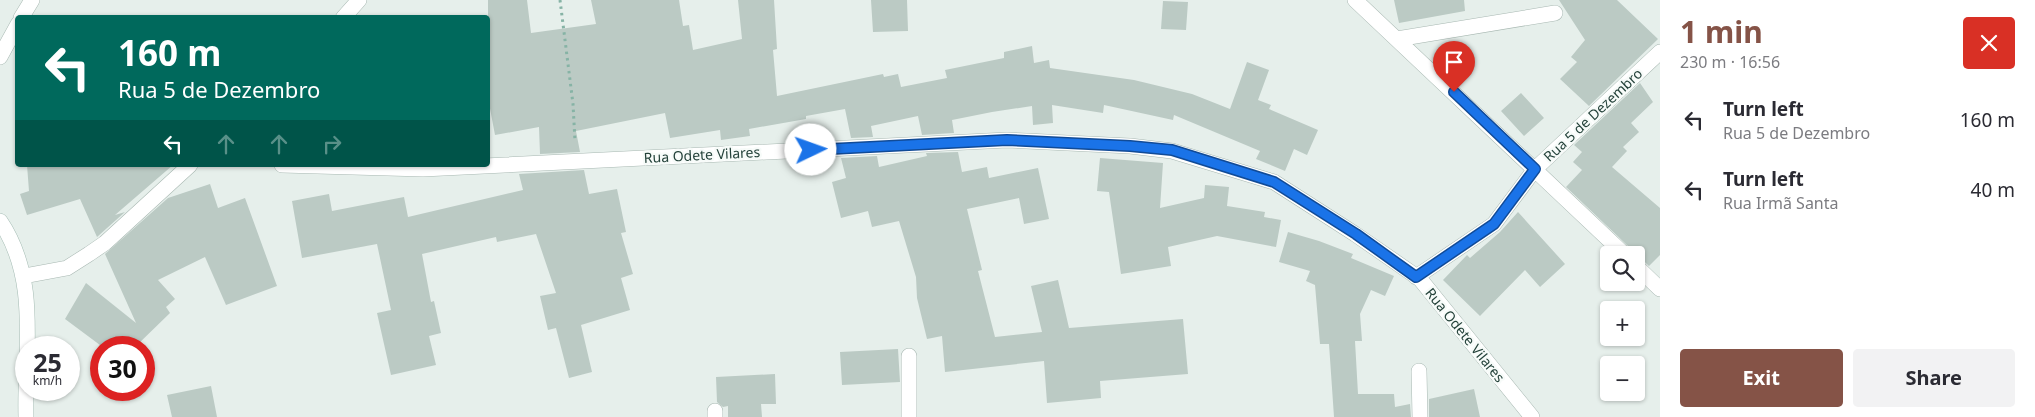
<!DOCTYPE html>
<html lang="en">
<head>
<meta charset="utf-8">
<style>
	body { margin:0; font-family:"Noto Sans",sans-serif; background:#f2f2f3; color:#2b2b33; height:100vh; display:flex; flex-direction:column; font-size:19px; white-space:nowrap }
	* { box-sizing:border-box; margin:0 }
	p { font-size:16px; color:#7c7c81 }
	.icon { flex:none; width:28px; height:28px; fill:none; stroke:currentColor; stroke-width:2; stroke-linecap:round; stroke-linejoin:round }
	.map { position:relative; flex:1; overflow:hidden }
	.sheet { display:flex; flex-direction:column; background:#fff; width:375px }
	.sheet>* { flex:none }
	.guide { position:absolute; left:15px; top:15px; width:475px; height:152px; border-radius:5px; box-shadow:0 1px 4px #0004; background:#00695c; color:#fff; overflow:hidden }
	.buttons { position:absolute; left:1600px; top:246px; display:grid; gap:10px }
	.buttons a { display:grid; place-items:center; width:45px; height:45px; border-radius:5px; background:#fff; box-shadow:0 1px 4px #0004; font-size:25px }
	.speed { position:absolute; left:15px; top:336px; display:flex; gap:10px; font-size:25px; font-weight:700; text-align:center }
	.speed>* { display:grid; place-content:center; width:65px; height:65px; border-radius:50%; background:#fff; box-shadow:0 1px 4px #0004; line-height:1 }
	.speed small { font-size:12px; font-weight:400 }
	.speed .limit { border:8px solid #d22; background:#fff; color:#111 }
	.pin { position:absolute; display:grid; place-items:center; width:42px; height:42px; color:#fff; margin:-51px -21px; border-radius:50% 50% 50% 0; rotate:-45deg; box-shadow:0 0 5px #0007 }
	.pin .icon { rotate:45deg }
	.me { position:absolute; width:55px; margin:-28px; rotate:87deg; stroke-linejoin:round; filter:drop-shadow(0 0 4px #0008) }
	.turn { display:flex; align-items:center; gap:18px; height:105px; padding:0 20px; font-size:22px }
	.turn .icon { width:65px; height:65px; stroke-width:2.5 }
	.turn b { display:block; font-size:35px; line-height:42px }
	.lanes { display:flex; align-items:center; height:48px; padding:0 20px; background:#0003; justify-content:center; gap:25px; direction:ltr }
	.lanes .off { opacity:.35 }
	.round { display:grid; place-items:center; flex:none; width:52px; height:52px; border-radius:5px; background:#f2f2f3 }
	.headline { display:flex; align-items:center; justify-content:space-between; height:85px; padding:0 20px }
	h1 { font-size:30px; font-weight:700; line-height:38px; color:#855347 }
	.primary-button { display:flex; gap:10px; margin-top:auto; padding:10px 20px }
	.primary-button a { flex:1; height:58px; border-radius:5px; background:#855347; color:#fff; font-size:20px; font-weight:700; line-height:58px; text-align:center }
	.primary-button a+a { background:#f2f2f3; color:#2b2b33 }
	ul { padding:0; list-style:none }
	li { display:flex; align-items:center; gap:15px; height:70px; padding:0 20px }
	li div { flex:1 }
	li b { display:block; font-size:19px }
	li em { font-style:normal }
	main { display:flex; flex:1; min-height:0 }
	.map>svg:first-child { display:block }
</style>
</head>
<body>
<main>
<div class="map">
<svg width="1660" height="417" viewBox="0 0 1660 417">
	<rect width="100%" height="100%" fill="#e6efeb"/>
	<path fill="#bbcac4" d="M488,0H527L531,33L596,24L591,0H679L683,26L689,25L693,50L742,39L738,0H774L777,49L773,50L777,96L883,74L884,77L898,74L901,87L947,78L945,70L1004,58V52L1032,46L1034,63L1049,60L1050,68L1134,80L1192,94L1230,109L1247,62L1269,70L1258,100L1271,105L1269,109L1318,130L1307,155L1294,149L1285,171L1256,159L1260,151L1174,115L1173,120L1104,105L1103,113L1052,105L1053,123L1033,125L1032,106L992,112L952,120L954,133L922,135L918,116L871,126L873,137L851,138L845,109L806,116V119L749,129L750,136L721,140L720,130L670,138L665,113L576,131L580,152L540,154L539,127L495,135L488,98Z
		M871,0H907L908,31L873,32Z
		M1394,0H1464L1465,11L1399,23Z
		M1559,0H1617L1658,39L1589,106L1560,79L1577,62L1571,57L1585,40Z
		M1163,1L1188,2L1186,30L1161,29Z
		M1640,83L1653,102L1631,123L1639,132L1623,147L1627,151L1612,167L1660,208V255L1649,266L1566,187L1582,170L1573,162L1582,152L1574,145Z
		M1521,93L1544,118L1524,136L1501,111Z
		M958,152L962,172L987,167L989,178L1038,168L1049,219L1024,224L1019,198L967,209L982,270L978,271L995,337L1042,332L1031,286L1058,280L1069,328L1183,319L1188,374L1100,381L1101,398L1047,403L1044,361L945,372L942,336L927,339L917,298L916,277L899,221L872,227L868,211L841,218L832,182L846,178L841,158L877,156L879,167L927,156L926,153Z
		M1100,158L1163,163L1160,208L1204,198L1205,185L1229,187L1227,206L1265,212L1264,217L1281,220L1276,247L1217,236L1168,247L1171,266L1121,274L1109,192L1097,191Z
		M27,165H173L115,215L125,212L97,237L80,199L27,215L20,194L29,191Z
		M584,170L589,194L617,189L626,232L621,233L633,274L621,278L630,310L581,325L592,372L569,378L556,328L548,330L540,296L556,293L536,234L497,242L496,237L422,254L431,302L434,301L441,333L429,336L436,365L391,375L377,313L391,310L377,244L302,258L292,201L329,194L332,211L404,197L408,217L523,190L519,174Z
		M210,184L218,208L245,198L277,286L226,305L205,257L158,280L175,299L166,307L170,313L134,348H104L65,319L86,283L136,323L105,254L168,198Z
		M1518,212L1565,264L1540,287L1525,270L1480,316L1443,280L1467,255L1470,258L1500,232Z
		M1288,232L1319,241L1353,254L1351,258L1394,276L1385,296L1371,290L1360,314L1362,341H1355L1358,394H1394L1395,407L1410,404L1411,417H1334L1329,344H1320L1315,285L1306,281L1310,271L1279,262Z
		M898,349L900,382L842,385L840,352Z
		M775,374L776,404H761L762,417H728V406L723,407L717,402L716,377Z
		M211,386L217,417H172L167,395Z
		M1474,389L1480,417H1429V399Z"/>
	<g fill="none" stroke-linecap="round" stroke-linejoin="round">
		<g stroke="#a8b8b2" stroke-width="16">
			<path id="street" d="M1355,0L1625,255
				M21,18L32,0
				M343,18L359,0
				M1397,39L1555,13
				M0,57L18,24
				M282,165L423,169L1007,140L1130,146L1172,151L1274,182L1355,234L1420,279L1532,417
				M1636,266L1660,289
				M24,276L67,268L89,254L105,243L190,165
				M1416,277L1494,224L1535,169L1660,52
				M1419,371L1420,417
				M715,411V417
				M909,417V356"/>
		</g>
		<g stroke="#a4bbb3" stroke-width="16">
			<path id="secondary" d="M0,221C40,280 24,350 26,417"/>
		</g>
		<path stroke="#86b3a5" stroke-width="3" stroke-dasharray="2.5 4" stroke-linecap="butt" d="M560,0L573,104L575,141"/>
		<use href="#street" stroke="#fff" stroke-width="15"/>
		<use href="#secondary" stroke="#fff" stroke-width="15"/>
	</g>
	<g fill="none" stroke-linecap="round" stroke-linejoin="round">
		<g stroke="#114b97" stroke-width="12">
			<path id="route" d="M811,150L1007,140L1130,146L1172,150L1274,182L1356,234L1416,277L1494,224L1535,169L1454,92"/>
		</g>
		<use href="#route" stroke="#1a73e8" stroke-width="9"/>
	</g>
	<g text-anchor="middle" stroke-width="4.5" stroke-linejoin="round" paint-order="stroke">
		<g font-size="14" fill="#24423a" stroke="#f7fbf9">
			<text transform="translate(1593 115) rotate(-43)" y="5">Rua 5 de Dezembro</text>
			<text transform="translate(702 155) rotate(-3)" y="5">Rua Odete Vilares</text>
			<text transform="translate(1465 335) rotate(51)" y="5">Rua Odete Vilares</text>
		</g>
	</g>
</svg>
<div class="buttons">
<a><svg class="icon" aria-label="search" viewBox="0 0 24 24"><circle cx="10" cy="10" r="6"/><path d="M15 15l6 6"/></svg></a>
<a>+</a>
<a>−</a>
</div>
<div class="speed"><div>25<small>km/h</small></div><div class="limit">30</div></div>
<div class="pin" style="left:1454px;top:92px;background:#d93025"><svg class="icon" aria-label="arrive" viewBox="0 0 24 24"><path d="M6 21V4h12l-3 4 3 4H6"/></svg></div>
<svg class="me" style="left:811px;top:150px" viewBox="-20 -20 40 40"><circle r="19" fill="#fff"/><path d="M0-13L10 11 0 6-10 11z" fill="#1a73e8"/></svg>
<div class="guide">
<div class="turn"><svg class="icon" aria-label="left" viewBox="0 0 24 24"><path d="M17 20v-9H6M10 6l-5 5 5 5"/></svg><div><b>160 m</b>Rua 5 de Dezembro</div></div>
<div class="lanes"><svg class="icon" aria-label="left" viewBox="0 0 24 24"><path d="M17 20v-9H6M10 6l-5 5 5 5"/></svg><svg class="icon off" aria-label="ahead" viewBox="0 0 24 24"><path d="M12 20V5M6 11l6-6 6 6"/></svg><svg class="icon off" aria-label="ahead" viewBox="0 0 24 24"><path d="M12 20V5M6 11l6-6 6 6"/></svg><svg class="icon off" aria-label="right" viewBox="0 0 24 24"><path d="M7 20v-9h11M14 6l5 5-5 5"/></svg></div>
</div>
</div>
<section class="sheet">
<div class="headline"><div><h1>1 min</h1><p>230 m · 16:56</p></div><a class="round" style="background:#d93025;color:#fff"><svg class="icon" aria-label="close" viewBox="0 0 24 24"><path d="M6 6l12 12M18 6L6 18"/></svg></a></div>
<ul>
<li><svg class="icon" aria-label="left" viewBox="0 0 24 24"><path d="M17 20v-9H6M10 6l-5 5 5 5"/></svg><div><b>Turn left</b><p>Rua 5 de Dezembro</p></div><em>160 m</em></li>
<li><svg class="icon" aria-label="left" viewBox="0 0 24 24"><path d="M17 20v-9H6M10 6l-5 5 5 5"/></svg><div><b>Turn left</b><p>Rua Irmã Santa</p></div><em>40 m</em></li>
</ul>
<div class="primary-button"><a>Exit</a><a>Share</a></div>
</section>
</main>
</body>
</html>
